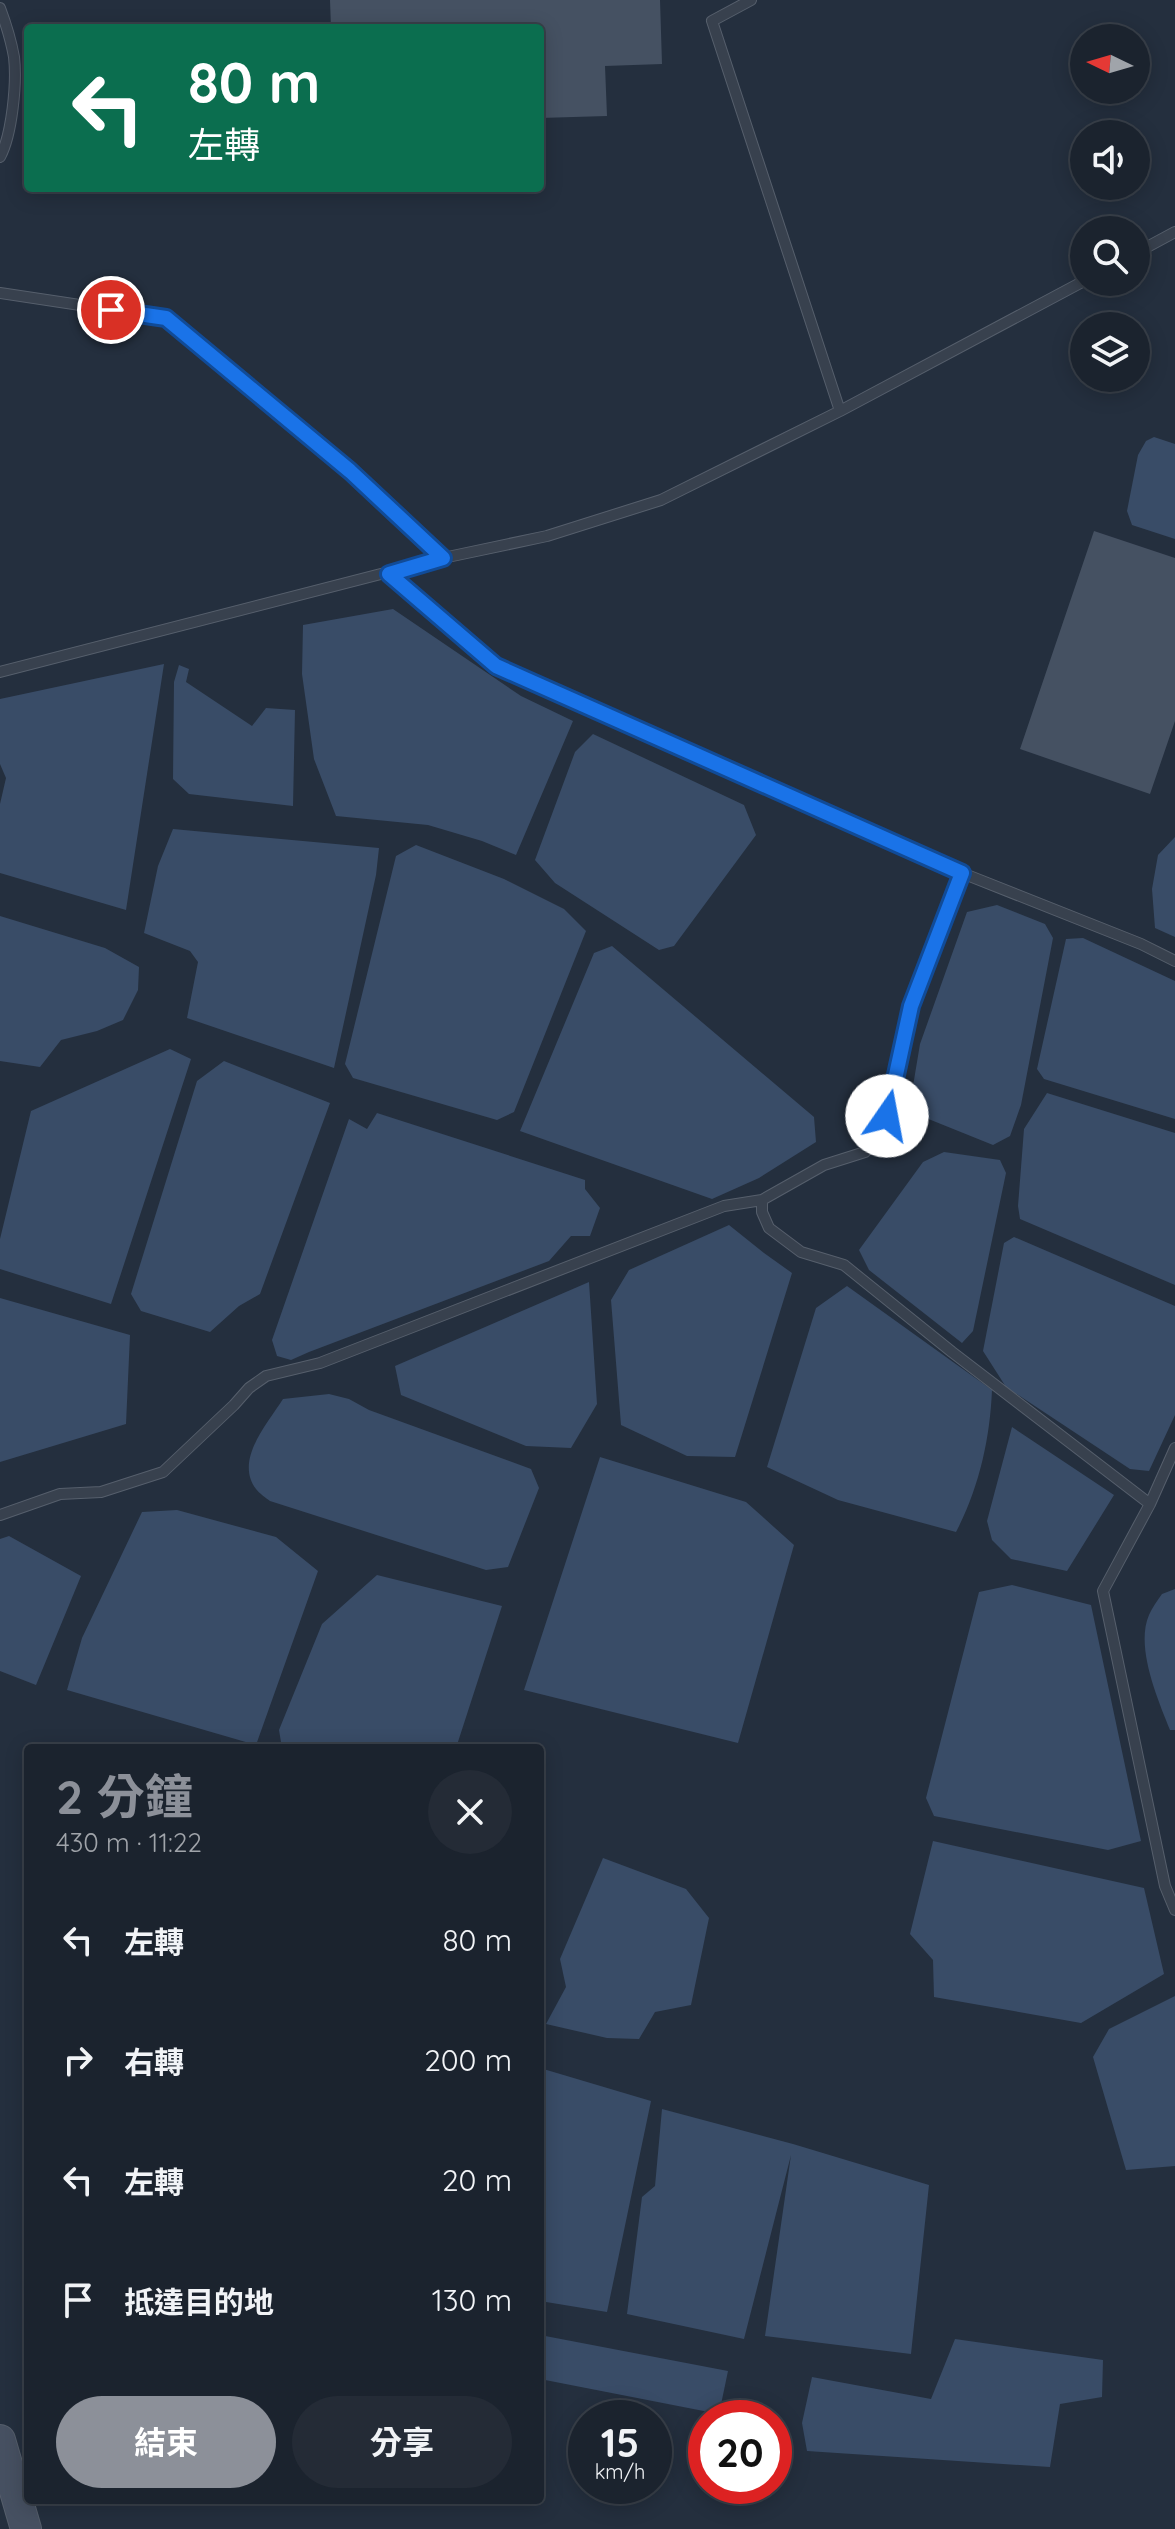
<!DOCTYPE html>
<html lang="zh-TW">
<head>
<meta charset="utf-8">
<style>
	body { margin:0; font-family:Quicksand,"Noto Sans TC",sans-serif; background:#242b36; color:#f1f3f6; height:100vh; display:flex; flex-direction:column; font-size:30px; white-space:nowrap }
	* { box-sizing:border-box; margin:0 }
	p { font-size:26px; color:#a0a4aa }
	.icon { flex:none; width:44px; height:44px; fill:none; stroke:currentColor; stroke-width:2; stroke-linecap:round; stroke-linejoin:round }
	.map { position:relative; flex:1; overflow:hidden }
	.side { position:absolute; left:24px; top:1744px; width:520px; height:760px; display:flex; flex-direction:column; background:#1b232e; border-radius:8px; box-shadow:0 4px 20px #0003,0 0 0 2px #39404a }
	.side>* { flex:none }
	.hud { position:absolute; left:24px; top:24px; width:520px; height:168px; border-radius:8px; box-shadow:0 4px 20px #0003,0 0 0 2px #39404a; background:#0b6e4f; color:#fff; overflow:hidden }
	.needle { width:52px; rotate:275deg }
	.fabs { position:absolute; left:1070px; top:24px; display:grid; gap:16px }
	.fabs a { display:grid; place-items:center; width:80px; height:80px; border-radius:50%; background:#1b232e; box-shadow:0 4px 20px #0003,0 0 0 2px #39404a; font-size:40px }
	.speed { position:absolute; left:568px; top:2400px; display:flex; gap:16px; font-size:40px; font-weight:700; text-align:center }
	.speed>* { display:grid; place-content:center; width:104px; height:104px; border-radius:50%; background:#1b232e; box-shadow:0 4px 20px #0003,0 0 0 2px #39404a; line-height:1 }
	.speed small { font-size:20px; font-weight:400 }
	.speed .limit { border:12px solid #d22; background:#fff; color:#111 }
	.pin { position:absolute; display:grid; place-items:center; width:68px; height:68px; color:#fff; margin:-34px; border:4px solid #fff; border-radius:50%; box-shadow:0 2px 8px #0007 }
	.me { position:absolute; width:88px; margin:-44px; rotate:12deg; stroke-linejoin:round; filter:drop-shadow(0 0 6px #0008) }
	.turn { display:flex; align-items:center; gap:28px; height:168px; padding:0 32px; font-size:36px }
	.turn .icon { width:104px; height:104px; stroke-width:2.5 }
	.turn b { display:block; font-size:56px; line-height:68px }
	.round { display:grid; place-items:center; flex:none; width:84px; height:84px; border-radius:42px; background:#242b36 }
	.overview { display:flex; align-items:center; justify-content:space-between; height:136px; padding:0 32px }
	h1 { font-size:48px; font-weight:700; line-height:60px; color:#8c9099 }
	.button { display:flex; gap:16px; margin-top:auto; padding:16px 32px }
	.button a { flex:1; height:92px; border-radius:48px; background:#8c9099; color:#fff; font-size:32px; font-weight:700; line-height:92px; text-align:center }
	.button a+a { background:#242b36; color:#f1f3f6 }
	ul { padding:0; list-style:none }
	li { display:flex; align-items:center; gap:24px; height:120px; padding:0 32px }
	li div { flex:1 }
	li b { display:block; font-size:30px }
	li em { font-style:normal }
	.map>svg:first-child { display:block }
</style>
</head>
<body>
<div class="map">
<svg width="1175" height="2529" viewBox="0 0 1175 2529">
	<rect width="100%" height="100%" fill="#242f3e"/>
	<path fill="#394c67" d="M1154,437L1175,444V539L1132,525L1127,511L1138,455L1146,441Z
		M393,609L521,696L573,721L516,855L482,841L428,825L336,816L314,759L302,674L303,625Z
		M164,664L126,910L0,873V804L6,778L0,764V699Z
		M179,665L189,669L186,682L252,726L266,708L295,710L293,806L189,794L173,779L174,682Z
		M593,734L744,805L756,835L674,946L659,950L555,883L535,860L575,752Z
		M173,829L379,848L376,875L334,1068L187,1018L198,962L190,951L144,933L158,866Z
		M1175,837V937L1155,928L1152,889L1158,855Z
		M416,845L504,879L564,909L586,931L514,1112L497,1120L353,1078L345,1064L396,856Z
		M997,905L1045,924L1053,938L1021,1105L1010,1136L993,1145L921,1116L912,1092L920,1044L967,912Z
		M0,916L105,948L139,967L138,990L123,1020L97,1031L61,1040L40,1067L0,1061Z
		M1083,938L1175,981V1119L1044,1079L1037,1069L1066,939Z
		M612,946L814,1117L816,1142L759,1178L712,1199L520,1131L594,953Z
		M170,1049L191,1059L111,1304L0,1269V1239L31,1111Z
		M224,1061L330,1103L260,1294L239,1306L210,1332L141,1311L131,1294L197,1081Z
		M1047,1093L1175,1133V1285L1020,1219L1018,1206L1024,1129Z
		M377,1113L585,1180V1189L600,1208L590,1236H571L549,1261L309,1352L291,1360L277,1356L272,1340L349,1119L367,1129Z
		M944,1152L1000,1160L1006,1173L973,1331L962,1343L869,1270L859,1250L923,1162Z
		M729,1225L764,1253L792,1273L735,1457L687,1456L621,1425L611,1300L629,1270Z
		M1014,1237L1175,1306V1415L1149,1471L1130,1469L1006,1387L983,1351L1004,1243Z
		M589,1282L597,1404L571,1448L526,1446L401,1395L395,1366Z
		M847,1286L992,1390C990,1439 979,1488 956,1532L838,1500L767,1467L816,1308Z
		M0,1298L130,1335L126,1424L0,1462Z
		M329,1394L349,1399L369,1410L531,1469L539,1488L508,1567L486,1570L270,1501C266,1498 259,1493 256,1489C234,1460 268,1423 283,1399Z
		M1012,1427L1114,1495L1067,1571L1011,1559L992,1540L987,1521Z
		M600,1457L746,1502L794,1545L738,1743L524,1690Z
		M177,1510L276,1537L318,1571L256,1745L67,1690L82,1638L142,1512Z
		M9,1536L81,1576L36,1685L0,1671V1539Z
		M377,1575L502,1606L456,1748H282L279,1730L322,1624Z
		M1012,1585L1091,1605L1141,1841L1108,1850L934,1816L926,1798L979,1592Z
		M1175,1589V1730H1170C1158,1700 1135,1647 1149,1615C1152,1608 1157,1601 1162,1594Z
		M933,1841L1144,1888L1164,1974L1081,2023L934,1997L933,1960L910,1934Z
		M603,1858L686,1889L709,1918L691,2005L655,2012L639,2039L607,2038L546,2024L566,1987L560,1959Z
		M1175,1996V2166L1126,2170L1093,2057L1109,2029Z
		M540,2068L651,2101L607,2312L540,2301Z
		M662,2109L793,2144L929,2185L911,2354L765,2336L791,2155L744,2339L627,2314L642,2197L655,2186Z
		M540,2335L728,2371L719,2414L540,2379Z
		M955,2339L1103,2360L1102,2397L1060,2404L1050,2467L807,2451L802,2423L812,2377L931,2399Z"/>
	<path fill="#455162" d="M330,0H660L662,64L605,66L607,116L540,118V28H331Z
		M1094,531L1175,558V721L1150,794L1020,749Z"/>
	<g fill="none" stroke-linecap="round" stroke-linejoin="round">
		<g stroke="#565f6c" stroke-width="12">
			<path id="lane" d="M751,0L712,21L840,411
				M0,8C6,24 11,40 14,57C17,83 12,135 0,157
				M1136,253L1175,232
				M0,293L166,318L350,471L443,558L547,536L661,500L840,411L1084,281
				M389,574L496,666L962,873L1141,944L1175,961
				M0,672L443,558
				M962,873L911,1006L884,1132L865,1152L824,1165L762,1200V1212L769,1228L801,1252L844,1265L952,1352L1150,1504
				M1175,1448L1150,1504L1103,1591L1165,1886L1175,1910
				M0,1515L60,1494L101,1492L163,1472L234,1405L249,1388L266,1376L320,1363L724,1206L762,1200"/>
		</g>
		<g stroke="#565f6c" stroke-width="32">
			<path id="secondary" d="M0,2440L26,2529"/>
		</g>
		<use href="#lane" stroke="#38414e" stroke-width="10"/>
		<use href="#secondary" stroke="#465061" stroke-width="30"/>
	</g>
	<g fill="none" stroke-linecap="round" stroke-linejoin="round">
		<g stroke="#114b97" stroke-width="20">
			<path id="route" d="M111,310L166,318L350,471L443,558L389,574L496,666L962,873L911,1006L887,1116"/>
		</g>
		<use href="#route" stroke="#1a73e8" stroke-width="14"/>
	</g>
</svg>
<div class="fabs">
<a><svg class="needle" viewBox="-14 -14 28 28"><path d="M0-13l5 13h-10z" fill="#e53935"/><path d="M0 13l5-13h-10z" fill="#a0a4aa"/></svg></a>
<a><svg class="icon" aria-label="sound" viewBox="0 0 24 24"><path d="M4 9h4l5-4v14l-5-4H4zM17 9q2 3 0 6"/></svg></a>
<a><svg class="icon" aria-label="search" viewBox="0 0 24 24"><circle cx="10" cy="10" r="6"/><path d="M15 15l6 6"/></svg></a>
<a><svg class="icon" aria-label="layers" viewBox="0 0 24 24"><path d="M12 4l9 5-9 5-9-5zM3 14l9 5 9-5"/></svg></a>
</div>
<div class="speed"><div>15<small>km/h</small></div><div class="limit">20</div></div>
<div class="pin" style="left:111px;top:310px;background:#d93025"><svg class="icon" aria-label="arrive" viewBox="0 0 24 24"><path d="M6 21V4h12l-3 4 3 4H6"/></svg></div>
<svg class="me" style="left:887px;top:1116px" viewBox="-20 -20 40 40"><circle r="19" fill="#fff"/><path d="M0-13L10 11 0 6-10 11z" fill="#1a73e8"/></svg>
<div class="hud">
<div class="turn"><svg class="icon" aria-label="left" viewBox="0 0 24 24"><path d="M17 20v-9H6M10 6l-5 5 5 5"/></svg><div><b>80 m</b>左轉</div></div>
</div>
<section class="side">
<div class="overview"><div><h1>2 分鐘</h1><p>430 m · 11:22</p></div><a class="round"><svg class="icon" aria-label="close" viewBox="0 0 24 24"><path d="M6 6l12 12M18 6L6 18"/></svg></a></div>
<ul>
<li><svg class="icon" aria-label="left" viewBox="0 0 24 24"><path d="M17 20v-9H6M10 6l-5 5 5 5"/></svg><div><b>左轉</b></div><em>80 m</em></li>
<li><svg class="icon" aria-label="right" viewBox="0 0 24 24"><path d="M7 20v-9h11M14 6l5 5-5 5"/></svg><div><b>右轉</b></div><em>200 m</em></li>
<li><svg class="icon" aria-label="left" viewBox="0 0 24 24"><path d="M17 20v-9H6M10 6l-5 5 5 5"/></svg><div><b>左轉</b></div><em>20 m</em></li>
<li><svg class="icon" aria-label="arrive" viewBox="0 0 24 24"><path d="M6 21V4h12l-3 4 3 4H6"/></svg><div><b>抵達目的地</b></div><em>130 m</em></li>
</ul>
<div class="button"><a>結束</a><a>分享</a></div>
</section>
</div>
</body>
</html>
